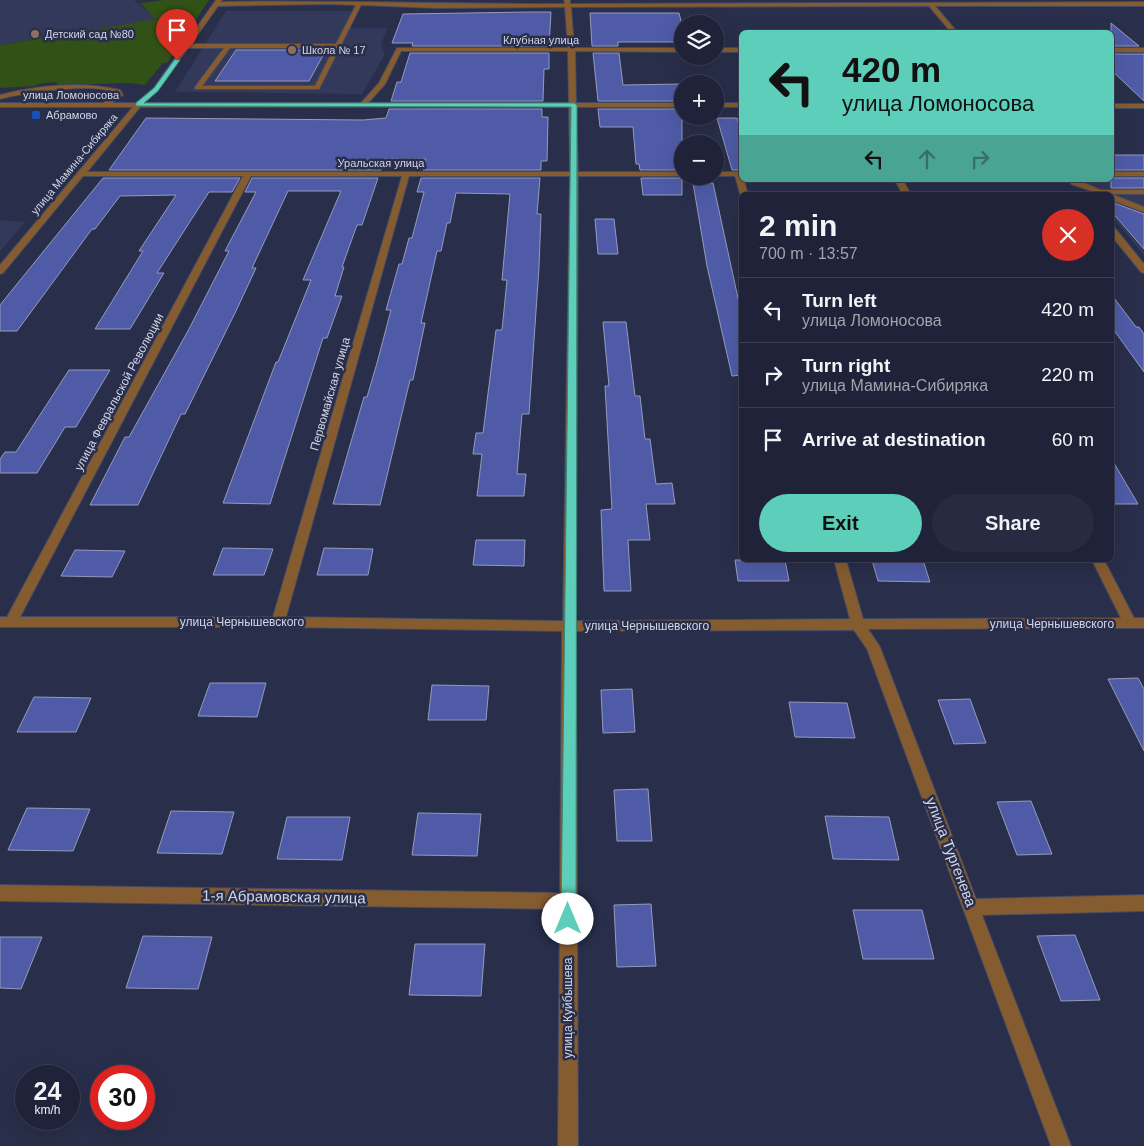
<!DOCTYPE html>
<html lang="en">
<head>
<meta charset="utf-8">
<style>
	body { margin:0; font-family:Helvetica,sans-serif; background:#272a40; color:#f1f3f6; height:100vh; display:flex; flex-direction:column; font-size:19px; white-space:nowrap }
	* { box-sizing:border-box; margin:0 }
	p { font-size:16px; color:#a1a4ae }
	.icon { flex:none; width:28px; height:28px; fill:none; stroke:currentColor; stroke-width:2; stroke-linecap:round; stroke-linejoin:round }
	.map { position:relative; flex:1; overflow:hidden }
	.side { position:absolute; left:739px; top:192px; width:375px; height:370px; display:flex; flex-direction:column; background:#1f2238; border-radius:8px; box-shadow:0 5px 20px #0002,0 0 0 1px #3c3f53 }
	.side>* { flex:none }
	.banner { position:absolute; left:739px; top:30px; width:375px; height:152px; border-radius:8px; box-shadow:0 5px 20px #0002,0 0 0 1px #3c3f53; background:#5dceb9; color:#111; overflow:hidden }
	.controls { position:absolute; left:674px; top:15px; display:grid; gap:10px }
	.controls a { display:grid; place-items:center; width:50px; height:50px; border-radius:50%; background:#1f2238; box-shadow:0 5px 20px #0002,0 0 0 1px #3c3f53; font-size:25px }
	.speed { position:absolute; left:15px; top:1065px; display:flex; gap:10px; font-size:25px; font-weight:700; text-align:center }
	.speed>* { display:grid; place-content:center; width:65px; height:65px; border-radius:50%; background:#1f2238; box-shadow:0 5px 20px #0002,0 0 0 1px #3c3f53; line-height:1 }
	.speed small { font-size:12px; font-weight:400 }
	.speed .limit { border:8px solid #d22; background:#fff; color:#111 }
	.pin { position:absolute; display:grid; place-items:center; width:42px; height:42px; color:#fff; margin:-51px -21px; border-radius:50% 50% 50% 0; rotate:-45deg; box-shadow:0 0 5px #0007 }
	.pin .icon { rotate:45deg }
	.me { position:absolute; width:55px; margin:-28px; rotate:0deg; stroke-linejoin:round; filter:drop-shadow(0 0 4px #0008) }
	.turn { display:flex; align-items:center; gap:18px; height:105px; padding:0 20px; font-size:22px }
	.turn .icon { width:65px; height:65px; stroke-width:2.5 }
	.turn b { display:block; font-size:35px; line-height:42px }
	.lanes { display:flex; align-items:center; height:48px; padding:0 20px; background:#0003; justify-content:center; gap:25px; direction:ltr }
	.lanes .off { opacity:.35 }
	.round { display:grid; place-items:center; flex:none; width:52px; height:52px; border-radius:26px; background:#272a40 }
	.head { display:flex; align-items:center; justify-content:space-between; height:85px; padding:0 20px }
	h1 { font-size:30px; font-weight:700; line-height:38px }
	.primary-button { display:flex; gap:10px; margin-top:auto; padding:10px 20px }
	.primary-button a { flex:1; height:58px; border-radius:30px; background:#5dceb9; color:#111; font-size:20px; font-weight:700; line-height:58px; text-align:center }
	.primary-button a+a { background:#272a40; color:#f1f3f6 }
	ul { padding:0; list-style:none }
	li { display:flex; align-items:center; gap:15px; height:65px; padding:0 20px; border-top:1px solid #3c3f53 }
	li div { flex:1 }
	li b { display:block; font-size:19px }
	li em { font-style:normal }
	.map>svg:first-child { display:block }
</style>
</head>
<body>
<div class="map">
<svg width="1144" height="1146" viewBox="0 0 1144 1146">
	<rect width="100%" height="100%" fill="#292e4a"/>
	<path fill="#32395a" d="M0,0H134L157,19L0,45Z
		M226,11H358L350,28H387L381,45L385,54L362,94L175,92Z
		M1111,177H1144V255L1111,216V195H1094L1081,180H1111Z
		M0,220L25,222L0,252Z"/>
	<path fill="#315116" d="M164,0H209L167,63H163L145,85L129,83L58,85L56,82L39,84L35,86L0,88V45L156,19L140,3Z"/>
	<path fill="#4f5ba7" stroke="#939bbd" d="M530,12H551L549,46H412L413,43H392L403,14Z
		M590,13H679L682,25V42H618V46H592Z
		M1111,23L1139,46H1111Z
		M236,50H326L309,81H215Z
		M410,53H549V69H544L543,101H391L397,82H401Z
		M593,53H619L623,85L682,84V101H598Z
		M1111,54H1144V101L1111,70Z
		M389,109H542V117H548L547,161H541V170H423L426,159H385L381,170H109L146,118L363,120L386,118Z
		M598,109H682V170H640L639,164H636L633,127H600Z
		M717,118H737L741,132V170H732Z
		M1111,155H1144V170H1111Z
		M103,178H240L232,192H209L157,273H164L130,329H95L143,251H139L176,195L120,196L95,229H92L17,331H0V305Z
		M252,178H378L362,225H357L342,267H344L335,296H342L327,338H323L270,504L223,503L276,362H278L311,280H303L341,191H288L252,268H256L236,311L185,414H181L138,505H90L125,437H129L189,329L229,251H225L256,192H245Z
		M421,178H540L537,214H541L539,267L529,414H522L517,474H526L524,496H477L482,454H473L476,433H483L496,330H502L507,280H502L510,194L456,193L450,223H447L441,251H437L421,323H425L413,380H410L380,505L333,504L364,397H367L377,363L391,310H386L399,264H402L409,238H412L424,192H417Z
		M641,178H682V195H643Z
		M1111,178H1144V188H1111Z
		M693,183H713L741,312V375L732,376L707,266Z
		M1111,202L1144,214V249L1111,211Z
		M595,219H614L618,254H598Z
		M1111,294L1136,327H1139L1144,334V372L1111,326Z
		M603,322H626L635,396H640L645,439H650L656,484L672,483L675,504H646L650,540H628L631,591H604L601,510L612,509L605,386H609Z
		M69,370H110L76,427H65L37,473H0V459L5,452H16Z
		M1111,458L1138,504H1111Z
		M476,540H525L524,566L473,565Z
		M223,548L273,549L264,575H213Z
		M324,548L373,549L368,575H317Z
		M75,550L125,551L112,577L61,576Z
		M735,560H785L789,581H738Z
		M872,560H923L930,582L878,581Z
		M1138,678L1144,689V751L1108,679Z
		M210,683H266L257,717L198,716Z
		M432,685L489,686L486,720H428Z
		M632,689L635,732L603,733L601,690Z
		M34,697L91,698L76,732H17Z
		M970,699L986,743L954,744L938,700Z
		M789,702L847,703L855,738L795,737Z
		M648,789L652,841H617L614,790Z
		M1031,801L1052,854L1017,855L997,802Z
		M27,808L90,809L73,851L8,850Z
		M171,811L234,812L222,854L157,853Z
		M418,813L481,814L477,856L412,855Z
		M825,816L889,817L899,860L833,859Z
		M287,817H350L342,860L277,859Z
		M651,904L656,966L617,967L614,905Z
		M853,910H922L934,959H863Z
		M1075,935L1100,1000L1061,1001L1037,936Z
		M143,936L212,937L198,989L126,988Z
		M0,937H42L21,989L0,988Z
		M415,944H485L481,996L409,995Z"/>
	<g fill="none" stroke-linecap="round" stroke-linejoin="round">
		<g stroke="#444963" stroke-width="2">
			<path id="minor" d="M216,0H222L220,2C335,0 450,4 565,4L564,0H570V4L1144,2V6H935L957,32H951L929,6L571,7L574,48H682V52L575,51L576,103H682V107H576L578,172H682V176H578L576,621L850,619L834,560H846L863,619L1121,618L1092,560H1104L1134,618H1144V628L868,629L880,647L976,899L1144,895V911L982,915L1071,1146H1051L867,649L854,630L576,631L578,1146H558L560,909L0,901V885L560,893L562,631L278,627H0V617H7L243,176H83L3,273L0,274V265L133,107H0V103H103L116,94C99,81 22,93 0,99V95C39,85 81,81 120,90L123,95L112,103H136L154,88ZM328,4L356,5L336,44H191L218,6ZM361,5L437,8L565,7L568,48H397L379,83L361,103H144L158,90L188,48H224L195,87V89H319ZM230,48H334L315,86H202ZM401,51H568L569,103H368L385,84ZM140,107H569L570,172H87ZM251,176H402L273,617H20ZM409,176H570L563,621L286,617Z
				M715,48H741V52H715Z
				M1111,48H1144V52H1111Z
				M715,103H741V107H715Z
				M1111,104H1144V108H1111Z
				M715,172H741V180H744L748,195H741V197L735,176H715Z
				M1111,172H1144V176H1111Z
				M895,180H903L911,195H903Z
				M1071,180H1077L1101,190H1144V194H1100L1071,184Z
				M1110,195H1114L1144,207V212L1111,200V195Z
				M1111,227H1114L1144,264V273L1141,272L1111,235Z"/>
		</g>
		<use href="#minor" fill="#855c2f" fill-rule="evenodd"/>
	</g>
	<path fill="#5dceb9" stroke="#3c8678" d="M175,59L180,60L158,91L144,103H574L577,105L576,919L574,925L568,927L563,925L561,919L571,107L136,106V103L154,88Z"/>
	<g fill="#8d6e63" stroke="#292e4a" stroke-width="2">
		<circle cx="35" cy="34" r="5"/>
		<circle cx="292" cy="50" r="5"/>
	</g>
	<rect fill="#1a4fb4" stroke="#292e4a" stroke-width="2" x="31" y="110" width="10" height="10" rx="2.5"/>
	<g text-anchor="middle" stroke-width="5" stroke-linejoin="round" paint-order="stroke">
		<g font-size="11" fill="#d1d6e7" stroke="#292e4a" text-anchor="start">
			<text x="45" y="38">Детский сад №80</text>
			<text x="302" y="54">Школа № 17</text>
			<text x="46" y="119">Абрамово</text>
		</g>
		<g font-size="11" fill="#d1d6e7" stroke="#292e4a">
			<text x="541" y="44">Клубная улица</text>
			<text x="71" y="99">улица Ломоносова</text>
			<text x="381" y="167">Уральская улица</text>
			<text transform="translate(74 164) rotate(-50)" y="4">улица Мамина-Сибиряка</text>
		</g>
		<g font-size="12" fill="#d1d6e7" stroke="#292e4a">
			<text transform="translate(119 392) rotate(-62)" y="4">улица Февральской Революции</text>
			<text transform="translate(330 394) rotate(-74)" y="4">Первомайская улица</text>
			<text x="242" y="626">улица Чернышевского</text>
			<text x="1052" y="628">улица Чернышевского</text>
			<text x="647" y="630">улица Чернышевского</text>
			<text transform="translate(568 1008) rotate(-90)" y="4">улица Куйбышева</text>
		</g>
		<g font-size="15" fill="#d1d6e7" stroke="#292e4a">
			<text transform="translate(951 852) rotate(69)" y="5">улица Тургенева</text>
			<text transform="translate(284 897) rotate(1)" y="5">1-я Абрамовская улица</text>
		</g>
	</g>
</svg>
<div class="controls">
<a><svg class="icon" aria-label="layers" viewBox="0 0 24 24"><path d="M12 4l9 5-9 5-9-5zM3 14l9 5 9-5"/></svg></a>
<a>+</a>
<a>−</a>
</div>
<div class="speed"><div>24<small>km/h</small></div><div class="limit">30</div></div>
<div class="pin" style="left:177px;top:60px;background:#d93025"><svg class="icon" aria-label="arrive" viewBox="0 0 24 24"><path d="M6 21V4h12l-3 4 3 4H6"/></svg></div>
<svg class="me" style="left:568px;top:919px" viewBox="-20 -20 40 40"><circle r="19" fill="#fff"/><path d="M0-13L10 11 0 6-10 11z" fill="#5dceb9"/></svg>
<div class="banner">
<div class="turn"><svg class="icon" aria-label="left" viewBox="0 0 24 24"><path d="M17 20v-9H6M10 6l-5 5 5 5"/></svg><div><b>420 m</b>улица Ломоносова</div></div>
<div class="lanes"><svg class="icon" aria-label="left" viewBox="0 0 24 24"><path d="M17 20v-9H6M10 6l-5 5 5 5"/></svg><svg class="icon off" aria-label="ahead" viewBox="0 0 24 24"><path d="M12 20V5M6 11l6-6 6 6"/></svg><svg class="icon off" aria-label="right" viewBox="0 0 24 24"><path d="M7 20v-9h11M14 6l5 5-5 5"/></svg></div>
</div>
<section class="side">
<div class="head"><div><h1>2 min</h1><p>700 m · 13:57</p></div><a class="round" style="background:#d93025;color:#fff"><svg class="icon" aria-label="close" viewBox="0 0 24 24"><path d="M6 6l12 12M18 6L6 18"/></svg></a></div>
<ul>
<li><svg class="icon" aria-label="left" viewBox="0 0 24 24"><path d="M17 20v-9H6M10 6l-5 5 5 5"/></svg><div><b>Turn left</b><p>улица Ломоносова</p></div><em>420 m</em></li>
<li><svg class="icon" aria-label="right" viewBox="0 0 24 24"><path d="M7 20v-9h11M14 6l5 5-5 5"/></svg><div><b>Turn right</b><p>улица Мамина-Сибиряка</p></div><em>220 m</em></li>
<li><svg class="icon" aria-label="arrive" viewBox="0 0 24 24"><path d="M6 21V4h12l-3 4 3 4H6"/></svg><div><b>Arrive at destination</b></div><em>60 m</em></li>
</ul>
<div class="primary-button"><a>Exit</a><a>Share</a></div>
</section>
</div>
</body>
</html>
